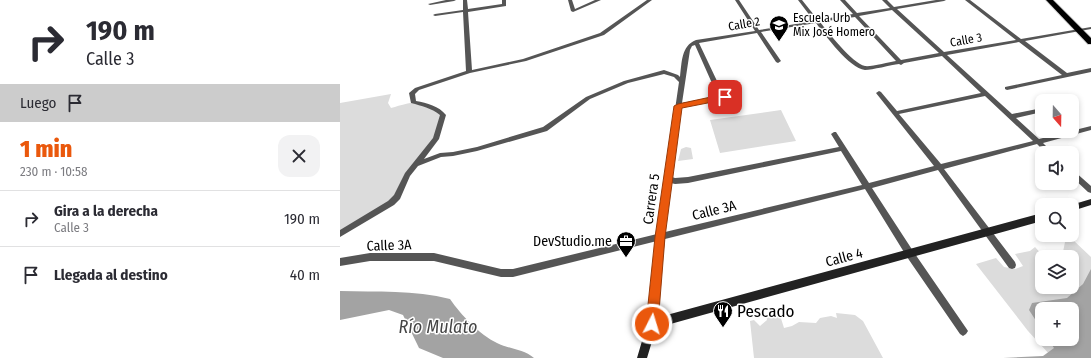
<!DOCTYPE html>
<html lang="es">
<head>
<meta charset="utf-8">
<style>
	body { margin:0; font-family:"Fira Sans Condensed",sans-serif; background:#f2f2f3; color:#2b2b33; height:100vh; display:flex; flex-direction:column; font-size:15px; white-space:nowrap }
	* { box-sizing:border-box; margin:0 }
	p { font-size:13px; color:#7c7c81 }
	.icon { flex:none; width:22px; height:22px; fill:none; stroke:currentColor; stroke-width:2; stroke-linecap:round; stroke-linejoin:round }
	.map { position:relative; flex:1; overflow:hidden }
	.details { display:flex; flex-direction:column; background:#fff; width:340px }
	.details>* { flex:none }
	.hud { background:#fff; color:#2b2b33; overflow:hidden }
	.needle { width:26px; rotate:160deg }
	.tools { position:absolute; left:695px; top:94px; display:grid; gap:8px }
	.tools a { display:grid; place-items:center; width:44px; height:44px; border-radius:8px; background:#fff; box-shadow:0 2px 6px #0003; font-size:20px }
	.pin { position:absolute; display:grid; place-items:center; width:34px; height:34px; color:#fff; margin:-17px; border-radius:8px; box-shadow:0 2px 6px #0006 }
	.me { position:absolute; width:44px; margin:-22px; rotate:5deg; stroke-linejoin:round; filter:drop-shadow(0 0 3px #0008) }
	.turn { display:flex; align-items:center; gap:14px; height:84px; padding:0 20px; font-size:18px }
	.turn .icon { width:52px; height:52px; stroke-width:2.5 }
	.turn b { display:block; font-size:28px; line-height:34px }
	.then { display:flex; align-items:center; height:38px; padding:0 20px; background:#0003; gap:8px; font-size:15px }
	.round { display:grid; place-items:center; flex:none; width:42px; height:42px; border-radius:12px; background:#f2f2f3 }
	.overview { display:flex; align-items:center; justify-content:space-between; height:68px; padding:0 20px }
	h1 { font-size:24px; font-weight:800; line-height:30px; color:#ea580c }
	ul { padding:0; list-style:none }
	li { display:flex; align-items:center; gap:12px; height:56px; padding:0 20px; border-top:1px solid #e1e1e2 }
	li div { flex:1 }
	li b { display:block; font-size:15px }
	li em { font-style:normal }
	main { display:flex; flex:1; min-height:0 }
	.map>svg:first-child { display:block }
</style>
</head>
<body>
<main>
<section class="details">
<div class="hud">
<div class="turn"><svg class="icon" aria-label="right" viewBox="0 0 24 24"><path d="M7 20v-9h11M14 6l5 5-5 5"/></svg><div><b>190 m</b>Calle 3</div></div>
<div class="then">Luego<svg class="icon" aria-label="arrive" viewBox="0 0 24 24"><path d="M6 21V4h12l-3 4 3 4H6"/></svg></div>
</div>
<div class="overview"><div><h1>1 min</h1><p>230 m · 10:58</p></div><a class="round"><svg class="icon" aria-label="close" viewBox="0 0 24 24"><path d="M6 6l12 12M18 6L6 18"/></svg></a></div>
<ul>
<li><svg class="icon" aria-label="right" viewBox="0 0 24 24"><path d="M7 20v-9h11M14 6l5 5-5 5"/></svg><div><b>Gira a la derecha</b><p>Calle 3</p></div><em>190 m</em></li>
<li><svg class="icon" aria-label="arrive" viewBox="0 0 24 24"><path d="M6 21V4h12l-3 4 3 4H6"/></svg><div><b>Llegada al destino</b></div><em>40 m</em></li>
</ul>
</section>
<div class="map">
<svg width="751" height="358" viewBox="0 0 751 358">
	<rect width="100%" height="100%" fill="#fff"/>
	<path fill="#dcdcdc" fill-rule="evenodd" d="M51,94L48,103L51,108C77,100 80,100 103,115L96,139L73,167L57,197L0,234V103Z
		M441,110L456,141L380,153L370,120Z
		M346,147L351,148L353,159L338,161L341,149Z
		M732,239L751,257V331L711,356L688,331L636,264L656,258L664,267L675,269L683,266L675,254L690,251L695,247L704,257L716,253L722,257L725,242ZM702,257H732V287H702ZM702,309H732V339H702Z
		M439,312L444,328L452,326L459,322L476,323L480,318L491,316L497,318L496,313L515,315L523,321L543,358H414L410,321L414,320L420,326L427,320L426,315Z"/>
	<path fill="#a3a3a3" d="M751,269V358H663L703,356L714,348L708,339H732V309H702V330L689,310L692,303L727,298L743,284Z
		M0,291C37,292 74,290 110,299C121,315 140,335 157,343C169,349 183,349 194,358H103L79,348L63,315L49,310L0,320Z"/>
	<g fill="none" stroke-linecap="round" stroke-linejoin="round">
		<g stroke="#dbdbdb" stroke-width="2">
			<path id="primary" d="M706,0H713L751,38V44H748Z"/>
		</g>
		<path fill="#555" fill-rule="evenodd" d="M106,0H116L114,1L90,5L88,4Z
			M123,0H127L128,9L162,4V0H166V6L128,12L132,70L183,59L260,33L307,0H312L264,35L186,61L130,73L79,90L75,94L76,101C87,103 99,106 106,115L99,139L84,159L100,153L113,152L137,147L203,127L246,97L284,81L324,70L338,75L340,77C342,62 341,46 356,40L415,31L395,0H399L419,30L474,21L458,0H462L478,20L513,14L500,0H505L517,13L550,8L542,0H547L554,7L596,0H606L604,1L557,9L604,52L676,40L625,0H630L681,39L751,27V29L685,41L727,73L751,68V72L667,90L665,89V87L722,75L679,42L607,55L672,114L702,108V112L676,118L699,139L751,126V130L703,143L713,153H706L697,144L604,169L675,262L676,265L675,268L672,269L669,268L598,170L532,188L573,251L626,328L628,331L626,334L623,336L620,334L567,257L525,189L325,239L316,324L315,327L312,328L309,327L308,324L317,241L173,277H161L94,261H30L0,266V258L30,253H94L161,269H173L317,234L339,82L334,77L324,74L288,83L250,99L207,131L137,151L113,156L101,157L78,166L70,176L60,199L54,205L0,237V230L48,201L54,195L65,173L93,138L100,115C91,108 82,106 71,103L69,93L75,88L126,71L123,12L95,16L93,15L95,14L123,10ZM552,10L599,53L561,60L519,16ZM515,17L556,61C549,62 531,67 525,66C512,63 489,33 480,22ZM476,23C485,35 509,68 525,70C532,70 551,65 559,64L561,65L564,63L602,56L641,93L557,111L541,92L539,91L536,93L594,166L529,183L496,132H494L491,134L499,147L348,177L335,178L332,177L341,107L385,99L388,97L377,81L359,43L417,33L436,62L438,63L441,61L421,32ZM355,45L371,81L381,96L342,103L350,50L352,46ZM645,96L693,141L601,164L559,114ZM501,151L522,185L325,232L331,183L335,184L348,183Z
			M228,0H232L235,9L255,0H261L233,12L231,11Z
			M732,170L734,171L751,186V193L748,192L732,177Z"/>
		<path fill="#222" fill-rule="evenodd" d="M751,199V205L732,211V205H731Z
			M702,213V221L316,328L307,358H297L307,324L308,320L312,319Z"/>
		<use href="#primary" fill="#000" fill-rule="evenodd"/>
	</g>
	<path fill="#ea580c" stroke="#983908" d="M385,94L388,95V99L342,108L325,237L318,324L316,328L312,329L308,328L306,324L315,237L334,106L338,104Z"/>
	<defs>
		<g id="school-pin" transform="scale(1)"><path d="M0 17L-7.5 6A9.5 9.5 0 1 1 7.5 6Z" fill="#000" stroke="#fff"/><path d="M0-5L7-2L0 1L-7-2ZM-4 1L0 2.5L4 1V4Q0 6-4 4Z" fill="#fff"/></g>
		<g id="office-pin" transform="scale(1)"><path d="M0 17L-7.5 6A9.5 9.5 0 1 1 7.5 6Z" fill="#000" stroke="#fff"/><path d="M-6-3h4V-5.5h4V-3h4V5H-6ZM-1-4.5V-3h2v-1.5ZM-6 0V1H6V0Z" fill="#fff"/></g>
		<g id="restaurant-pin" transform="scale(1)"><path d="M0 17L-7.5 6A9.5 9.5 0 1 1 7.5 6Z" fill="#000" stroke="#fff"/><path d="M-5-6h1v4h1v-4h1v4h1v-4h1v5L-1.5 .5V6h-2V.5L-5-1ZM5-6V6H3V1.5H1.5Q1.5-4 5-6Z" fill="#fff"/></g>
	</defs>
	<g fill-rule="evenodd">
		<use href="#school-pin" x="439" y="25"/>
		<use href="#office-pin" x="286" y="241"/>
		<use href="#restaurant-pin" x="383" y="311"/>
	</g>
	<g text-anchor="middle" stroke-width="3" stroke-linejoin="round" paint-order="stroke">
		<g font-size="12" fill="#000" stroke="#fff" text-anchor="start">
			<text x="453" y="22">Escuela Urb<tspan x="453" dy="14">Mix José Homero</tspan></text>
		</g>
		<g font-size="12" fill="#000" stroke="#fff">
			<text transform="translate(404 24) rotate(-10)" y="4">Calle 2</text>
			<text transform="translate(626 40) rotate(-10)" y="4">Calle 3</text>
		</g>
		<g font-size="14" fill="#000" stroke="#fff">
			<text transform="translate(311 199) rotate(-82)" y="5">Carrera 5</text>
			<text transform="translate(374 210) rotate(-14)" y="5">Calle 3A</text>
			<text transform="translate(49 245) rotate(-2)" y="5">Calle 3A</text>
			<text transform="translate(504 257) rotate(-15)" y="5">Calle 4</text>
		</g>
		<g font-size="14" fill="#000" stroke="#fff" text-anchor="end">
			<text x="272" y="246">DevStudio.me</text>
		</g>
		<g font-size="17" fill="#000" stroke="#fff" text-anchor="start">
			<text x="397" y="317">Pescado</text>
		</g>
		<g font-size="18" font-style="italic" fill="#444" stroke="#fff">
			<text x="98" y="333">Río Mulato</text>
		</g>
	</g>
</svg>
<div class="tools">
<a><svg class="needle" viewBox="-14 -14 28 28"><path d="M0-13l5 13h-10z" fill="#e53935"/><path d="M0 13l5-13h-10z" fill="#7c7c81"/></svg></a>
<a><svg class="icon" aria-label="sound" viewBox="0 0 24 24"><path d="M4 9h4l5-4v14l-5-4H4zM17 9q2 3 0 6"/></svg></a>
<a><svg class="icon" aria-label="search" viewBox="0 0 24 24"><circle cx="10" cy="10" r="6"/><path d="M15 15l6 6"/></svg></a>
<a><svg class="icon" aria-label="layers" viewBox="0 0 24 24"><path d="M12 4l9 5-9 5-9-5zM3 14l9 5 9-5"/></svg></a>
<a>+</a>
</div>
<div class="pin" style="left:385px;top:97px;background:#d93025"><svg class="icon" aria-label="arrive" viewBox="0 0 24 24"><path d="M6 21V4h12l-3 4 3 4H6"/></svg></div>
<svg class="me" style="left:312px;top:324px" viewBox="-20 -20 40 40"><circle r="17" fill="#ea580c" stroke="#fff" stroke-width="3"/><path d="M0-11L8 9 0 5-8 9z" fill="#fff"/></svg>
</div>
</main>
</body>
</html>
